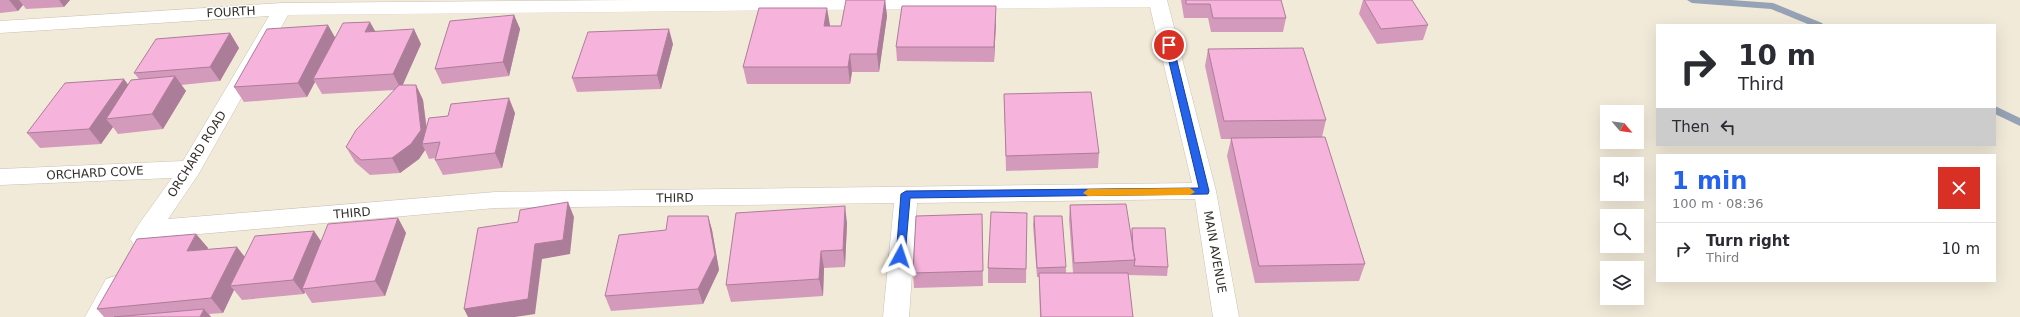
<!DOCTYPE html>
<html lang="en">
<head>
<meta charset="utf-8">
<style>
	body { margin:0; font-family:"DejaVu Sans",sans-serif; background:#f2f2f3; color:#2b2b33; height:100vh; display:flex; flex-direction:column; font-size:15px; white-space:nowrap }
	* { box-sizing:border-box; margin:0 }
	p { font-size:13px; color:#7c7c81 }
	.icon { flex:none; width:22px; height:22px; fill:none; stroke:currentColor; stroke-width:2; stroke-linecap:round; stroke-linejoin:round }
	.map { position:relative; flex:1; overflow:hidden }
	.sheet { position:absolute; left:1656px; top:154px; width:340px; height:128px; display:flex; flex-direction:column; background:#fff; border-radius:0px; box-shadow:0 4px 16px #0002 }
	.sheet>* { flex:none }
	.guide { position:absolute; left:1656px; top:24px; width:340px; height:122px; border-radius:0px; box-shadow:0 4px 16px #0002; background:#fff; color:#2b2b33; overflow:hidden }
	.needle { width:26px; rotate:119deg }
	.fabs { position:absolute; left:1600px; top:105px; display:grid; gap:8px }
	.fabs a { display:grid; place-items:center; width:44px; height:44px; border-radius:0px; background:#fff; box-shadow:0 4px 16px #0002; font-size:20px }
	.pin { position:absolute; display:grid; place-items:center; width:34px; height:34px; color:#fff; margin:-17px; border:2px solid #fff; border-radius:50%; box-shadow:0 1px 4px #0007 }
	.me { position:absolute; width:44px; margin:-22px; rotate:5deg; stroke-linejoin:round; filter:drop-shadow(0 0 3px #0008) }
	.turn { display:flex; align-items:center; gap:14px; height:84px; padding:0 16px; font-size:18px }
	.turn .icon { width:52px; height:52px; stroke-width:2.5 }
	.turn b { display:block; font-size:28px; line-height:34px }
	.then { display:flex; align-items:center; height:38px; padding:0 16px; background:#0003; gap:8px; font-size:15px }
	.round { display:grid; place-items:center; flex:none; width:42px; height:42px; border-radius:0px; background:#f2f2f3 }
	.head { display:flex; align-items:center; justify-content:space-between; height:68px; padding:0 16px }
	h1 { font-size:24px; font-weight:800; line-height:30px; color:#2563eb }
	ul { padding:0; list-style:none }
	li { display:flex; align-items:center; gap:12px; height:52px; padding:0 16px; border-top:1px solid #e1e1e2 }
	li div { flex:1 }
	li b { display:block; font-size:15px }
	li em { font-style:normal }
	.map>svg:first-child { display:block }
</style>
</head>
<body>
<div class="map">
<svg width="2020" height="317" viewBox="0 0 2020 317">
	<rect width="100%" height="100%" fill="#f2ead9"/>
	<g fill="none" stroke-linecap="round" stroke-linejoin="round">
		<path fill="#96a2b5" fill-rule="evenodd" d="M1687,0H1731L1773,3L1822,23L1824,25H1810L1771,9L1692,3Z
			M1995,106L2020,118V126L1995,114Z"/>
		<g stroke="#c9c1b1" stroke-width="1">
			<path id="minor" d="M635,0H1167L1216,191L1239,317H1213L1195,199L917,203L909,317H883L894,203L495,208L155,238C149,247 144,249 134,245L130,239L139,224L172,178L0,185V169L183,161L269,16L0,33V21L282,3ZM1150,7L1192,183L495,192L168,219L198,175L288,15Z
				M115,276L124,279L127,286L111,317H85L106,279Z"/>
		</g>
		<use href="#minor" fill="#fff" fill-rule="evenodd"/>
	</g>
	<path fill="#d49abc" d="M0,0H70L64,7L26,9L23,5L18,11L0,13Z
		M885,0L887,16L879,72H852L850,84H747L743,67L830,26H841Z
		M1181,0H1281L1286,18L1283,32H1211L1208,18H1184Z
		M1363,0L1428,25L1423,40L1377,44L1359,14Z
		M514,15L520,29L509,76L442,84L435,69Z
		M996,21L994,62L897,61L896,47Z
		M375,31L421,44L402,85H416L423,100L427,128L515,113L502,168L443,175L435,160L436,158L429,159L425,150L419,159L400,173L370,175L355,162L346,147L395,90L322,94L315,82L307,97L244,102L234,87L335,38Z
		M230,33L239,48L220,81L181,85L186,91L163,129L118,134L113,127L101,144L40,148L27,133L128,84L139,79L134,73Z
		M673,44L661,89L577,92L572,78Z
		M1208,49L1326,120L1322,137L1365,264L1359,281L1255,283L1227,156L1231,139H1221L1205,66Z
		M1004,94L1099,153L1098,168L1006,171Z
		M1070,205L1131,236L1132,228L1168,267L1167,276L1128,275L1133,317H1040L1039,277H1037L1033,225L1034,216L1066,267V273H1073L1069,219Z
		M1027,213L1026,283H988V268Z
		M982,214L983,286L914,288L913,273Z
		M708,216L712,230L719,270L703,304L611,311L605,296L666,230Z
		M398,218L406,233L385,296L312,303L305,292L304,294L242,300L234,290L223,313L209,314L211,317H104L97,309L196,234L208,248L207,249L244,257L314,231L321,241Z
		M847,223L845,267L824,268L823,296L731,302L726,285Z"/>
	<path fill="#ac7d99" d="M9,0H19L23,5L18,11Z
		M59,0H70L64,7Z
		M885,0L887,16L879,72L877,54Z
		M996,6V21L994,62V47Z
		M827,8L830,25L827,43L824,26Z
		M514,15L520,29L509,76L503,62Z
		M370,22L378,36L365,32Z
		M328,25L336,39L313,79L315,82L307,97L298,83Z
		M414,29L421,44L401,89L393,74Z
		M669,29L673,44L661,89L657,75Z
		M230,33L239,48L220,81L210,67Z
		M850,54L852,72L850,84L848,67Z
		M175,76L186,91L163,129L152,114Z
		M124,79L135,94L106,119L113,127L101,144L89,129Z
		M416,85L423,100L428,143L422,144L425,150L419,159L400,173L392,158Z
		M509,98L515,113L502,168L495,153Z
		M568,202L574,217L570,254L542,259L535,314L515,317H468L464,309L535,244Z
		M845,206L847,223L845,267L843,250Z
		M708,216L712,230L719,270L703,304L698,289Z
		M398,218L406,233L385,296L375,281Z
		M314,231L324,246L302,289L305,292L304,294L293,280Z
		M196,234L208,248L199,265L187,251Z
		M237,247L248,261L230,286L234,290L223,313L211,298Z
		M821,251L824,268L823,296L819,279Z
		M204,309L211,317H200Z"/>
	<path fill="#f6b3db" stroke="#ac7d99" d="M846,0H885L877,54H850L848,67H743L759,8H827L824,26H841Z
		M1186,0H1281L1286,18H1213L1210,4H1186Z
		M1364,0H1412L1428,25L1381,29Z
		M902,6H996L994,47H896Z
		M514,15L503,62L435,69L450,21Z
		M370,22L365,32L414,29L393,74L313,79L343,23Z
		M328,25L298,83L234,87L267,29Z
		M669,29L657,75L572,78L588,32Z
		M230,33L210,67L134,73L156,39Z
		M1303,48L1326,120L1224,121L1208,49Z
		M175,76L152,114L106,119L131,80Z
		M124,79L89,129L27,133L65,83Z
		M399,85H416L421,130L411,144L392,158L361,160L346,147L356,130Z
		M1091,92L1099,153L1006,156L1004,94Z
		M509,98L495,153L435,160L440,142L422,144L429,118L448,116L451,104Z
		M1325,137L1365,264L1259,266L1231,138Z
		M568,202L563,240L535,244L528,299L464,309L478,228L518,222L520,210Z
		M1126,204L1135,260L1074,263L1070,205Z
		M845,206L843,250L821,251L819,279L726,285L736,213Z
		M991,212L1027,213L1026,269L988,268Z
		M982,214L983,271L913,273L916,216Z
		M668,216H708L715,255L698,289L605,296L619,235L666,230Z
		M1034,216H1062L1066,267L1037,268Z
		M398,218L375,281L302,289L328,224Z
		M1132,228H1165L1168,267L1134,266L1135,260L1133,250Z
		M314,231L293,280L230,286L255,236Z
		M196,234L187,251L237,247L211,298L97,309L137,239Z
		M1039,273H1128L1133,317H1041Z
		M204,309L200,317H114Z"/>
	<path fill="#2563eb" stroke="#184099" d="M1169,42L1173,45L1209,191L1208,194L910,198L905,256L900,260L897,258L896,256L901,194L906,191L1199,188L1165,45Z"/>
	<path fill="#f59e0b" d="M1190,188L1195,192L1190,195L1088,196L1083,193L1088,189Z"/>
	<g text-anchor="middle" stroke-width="3" stroke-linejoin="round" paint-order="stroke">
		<g font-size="12" fill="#322f29" stroke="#fff">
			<text transform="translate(231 12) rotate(-3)" y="4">FOURTH</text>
			<text transform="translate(197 154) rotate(-58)" y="4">ORCHARD ROAD</text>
			<text transform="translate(95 173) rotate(-3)" y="4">ORCHARD COVE</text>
			<text transform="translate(675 198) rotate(-1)" y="4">THIRD</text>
			<text transform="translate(352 213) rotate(-5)" y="4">THIRD</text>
			<text transform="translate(1215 252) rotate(80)" y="4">MAIN AVENUE</text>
		</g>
	</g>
</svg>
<div class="fabs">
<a><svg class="needle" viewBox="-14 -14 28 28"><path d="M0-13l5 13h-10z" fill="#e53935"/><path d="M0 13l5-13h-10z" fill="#7c7c81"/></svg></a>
<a><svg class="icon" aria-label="sound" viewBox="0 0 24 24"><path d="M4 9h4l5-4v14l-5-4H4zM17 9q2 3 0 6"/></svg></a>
<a><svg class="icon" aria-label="search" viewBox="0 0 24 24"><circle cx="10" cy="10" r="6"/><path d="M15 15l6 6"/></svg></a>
<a><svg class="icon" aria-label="layers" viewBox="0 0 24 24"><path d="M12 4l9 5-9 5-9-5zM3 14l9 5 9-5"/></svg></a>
</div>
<div class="pin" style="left:1169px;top:45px;background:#d93025"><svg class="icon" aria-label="arrive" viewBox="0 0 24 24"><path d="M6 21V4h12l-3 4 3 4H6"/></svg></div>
<svg class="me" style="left:900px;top:256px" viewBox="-20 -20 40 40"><path d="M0-17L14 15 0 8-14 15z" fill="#2563eb" stroke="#fff" stroke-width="4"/></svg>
<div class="guide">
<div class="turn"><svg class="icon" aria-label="right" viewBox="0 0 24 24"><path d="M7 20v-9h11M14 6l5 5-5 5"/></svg><div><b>10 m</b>Third</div></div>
<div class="then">Then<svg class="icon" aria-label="left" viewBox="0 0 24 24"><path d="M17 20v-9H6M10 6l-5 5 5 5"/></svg></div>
</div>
<section class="sheet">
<div class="head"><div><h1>1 min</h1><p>100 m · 08:36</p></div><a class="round" style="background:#d93025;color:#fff"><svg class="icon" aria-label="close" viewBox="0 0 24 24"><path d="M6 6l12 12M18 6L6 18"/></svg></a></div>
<ul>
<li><svg class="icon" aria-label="right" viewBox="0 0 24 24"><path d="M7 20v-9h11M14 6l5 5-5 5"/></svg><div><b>Turn right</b><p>Third</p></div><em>10 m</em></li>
</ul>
</section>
</div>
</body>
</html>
